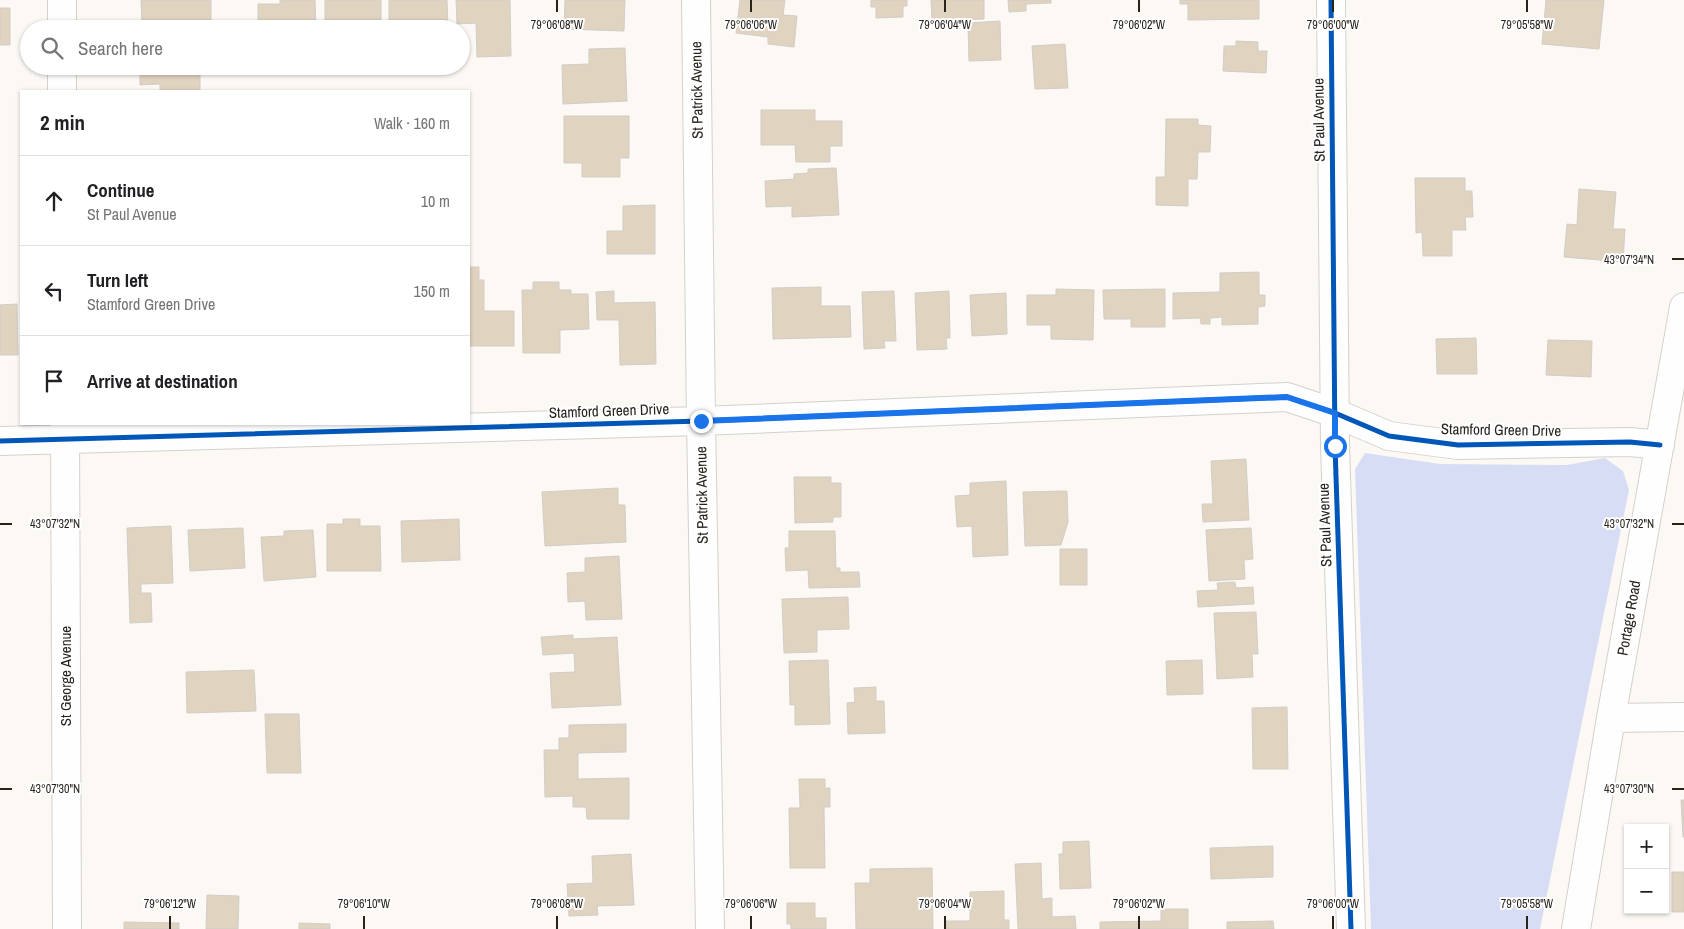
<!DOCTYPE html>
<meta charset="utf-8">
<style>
:root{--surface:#fff;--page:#f6f6f6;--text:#202124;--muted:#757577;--line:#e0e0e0}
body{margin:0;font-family:"Archivo Narrow",sans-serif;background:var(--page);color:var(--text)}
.controls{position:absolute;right:15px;bottom:15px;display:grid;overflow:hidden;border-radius:0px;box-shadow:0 1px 4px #0004}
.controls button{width:45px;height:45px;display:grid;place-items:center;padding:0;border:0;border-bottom:1px solid var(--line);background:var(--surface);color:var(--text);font:25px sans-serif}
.stop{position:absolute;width:15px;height:15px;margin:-11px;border:4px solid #1a73e8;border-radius:50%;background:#fff}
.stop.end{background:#1a73e8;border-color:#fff;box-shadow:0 1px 5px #0008}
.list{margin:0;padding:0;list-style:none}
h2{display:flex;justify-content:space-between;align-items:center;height:65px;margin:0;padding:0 20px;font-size:21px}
h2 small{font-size:16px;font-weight:400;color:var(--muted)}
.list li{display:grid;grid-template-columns:32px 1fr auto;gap:15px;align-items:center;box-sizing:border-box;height:90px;padding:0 20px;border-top:1px solid var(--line)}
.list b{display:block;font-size:19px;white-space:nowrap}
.list p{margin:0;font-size:16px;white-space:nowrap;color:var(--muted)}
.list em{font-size:16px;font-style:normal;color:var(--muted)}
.icon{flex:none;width:28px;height:28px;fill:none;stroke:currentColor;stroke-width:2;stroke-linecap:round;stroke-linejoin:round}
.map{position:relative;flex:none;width:1684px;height:929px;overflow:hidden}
.search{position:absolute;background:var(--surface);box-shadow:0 1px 4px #0004;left:20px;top:20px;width:450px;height:55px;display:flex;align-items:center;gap:12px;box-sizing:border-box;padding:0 18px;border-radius:28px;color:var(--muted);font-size:19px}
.panel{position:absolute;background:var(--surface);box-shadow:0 1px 4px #0004;left:20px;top:90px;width:450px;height:335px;border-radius:0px}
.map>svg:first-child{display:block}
.green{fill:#d7ddf4}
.building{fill:#e0d3c0;stroke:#d1cdc8}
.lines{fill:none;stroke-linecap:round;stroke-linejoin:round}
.minor-casing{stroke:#d4d1cc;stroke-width:30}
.major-casing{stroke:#d4d1cc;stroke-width:30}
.minor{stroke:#fffefe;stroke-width:28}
.major{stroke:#fffefe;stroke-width:28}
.cycleway-casing{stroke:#fff;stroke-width:8}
.cycleway{stroke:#0057b8;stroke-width:5}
.route{stroke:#1a73e8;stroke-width:6}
.ticks{fill:none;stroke:#29231d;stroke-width:2}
.labels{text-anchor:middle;stroke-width:4;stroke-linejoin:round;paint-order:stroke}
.street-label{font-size:15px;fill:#29231d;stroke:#fff}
.ticks-label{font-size:12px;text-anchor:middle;fill:#29231d;stroke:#fff;stroke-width:4;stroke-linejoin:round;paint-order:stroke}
</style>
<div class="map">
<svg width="1684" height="929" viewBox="0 0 1684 929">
<rect width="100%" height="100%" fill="#fcf9f5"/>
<path class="green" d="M1365,453l75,11 127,1 38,-7 18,13 6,19 -89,439h-169l-16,-460z"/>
<path class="building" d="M141,0h70v23l-34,1v5h-35z
M280,0h35l1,29h-58v-25h22z
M325,0h56v29h-56z
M389,0h58l1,29h-59z
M456,0h54l1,56 -34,1 -1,-34 -19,1z
M565,0h60l-1,31 -60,-2z
M740,0h45l-2,15 14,1 -3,31 -26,-3v-7l-32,-4z
M871,0h36v6h-4v11l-27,1v-11h-5z
M931,0h53v19l-52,2z
M1008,0h43v3l-25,1v7l-17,1z
M1180,0h79v19l-71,1v-16h-8z
M1546,0h58l-5,49 -57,-5z
M0,8h10v37h-10z
M1000,21l1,39 -32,1 -1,-38z
M1236,41l22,1v9h9l-1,22 -43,-2 1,-25h12z
M1065,44l3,44 -33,1 -3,-43z
M625,48l2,53 -64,3 -1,-39 27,-1v-15z
M140,66h60v25h-40v-7l-20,1z
M259,66h39v5l-39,1z
M761,110h54v11h27v25h-12v16h-34l-1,-17h-34z
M564,116h65v42h-9v19h-38v-14h-18z
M1166,119h32v6l13,1 -1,26h-12l-1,27h-9v27l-32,-1v-28h9z
M836,168l3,47 -47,2v-11l-26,1 -1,-26 29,-2v-5l14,-1v-4z
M1415,178h50v13h7l1,26h-8l1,13h-14v26h-29l-1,-24 -6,1z
M1579,189l37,3 -3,37h12l-2,33 -59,-5 3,-33 10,1z
M655,205v49h-48v-23h16v-25z
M469,267h10v13h5v31h30v35h-45z
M1259,272v23h6v11l-7,1v17l-36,1v-8l-12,1v6h-9l-1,-6 -27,1v-26l47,-1v-19z
M533,282h26v8h12v4h17l1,35 -29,1v23h-37l-1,-63h11z
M821,287v19h29l1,31 -78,2 -1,-51z
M1056,289l38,1 -1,50 -42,-1v-14h-24v-30h29z
M1165,289v38h-34v-8h-27l-1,-29z
M614,291v12l41,-1 1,62 -36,1 -1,-45h-22l-1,-28z
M894,291l2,50h-12l1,7 -21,1 -2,-57z
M949,291l1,47h-4l1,11 -30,1 -2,-57z
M1006,293l1,41 -35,2 -2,-41z
M17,304l1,51h-18v-50z
M1476,338l1,36h-40l-1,-35z
M1548,340l44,1 -1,36 -45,-2z
M1246,459l3,61 -46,2 -1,-18h11l-2,-43z
M794,477h37v6h10v34h-8v5l-38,1z
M1006,481l2,74 -35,2 -1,-31 -15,1 -2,-31 15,-1v-12z
M618,488v17h7l1,37 -81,4 -3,-54z
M1067,491l1,31 -7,23 -36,1 -2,-54z
M343,519h17v7h20l1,45h-54v-47h16z
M459,519l1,41 -58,2 -1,-41z
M171,526l2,57 -32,1v9h10l1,29 -22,1 -3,-95z
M243,528l2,40 -55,3 -2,-41z
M1251,528l2,31 -9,1 1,19 -36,2 -3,-51z
M313,530l3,47 -52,4 -3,-44 23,-1v-5z
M789,531h46l1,37h4v4h19l1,15 -51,1 -1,-18 -22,1 -1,-23h4z
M1060,549h27v36h-27z
M619,556l3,63 -36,1 -1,-19 -17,1 -1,-29 18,-1v-14z
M1235,582l1,6 17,-1 1,17 -56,3 -1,-16 21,-1 -1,-7z
M848,597l1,32 -32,1v22l-33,1 -2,-54z
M1256,612l2,42h-6l1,23 -36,2 -3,-66z
M573,635v4l44,-2 4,68 -69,3 -2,-35 25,-1 -1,-19 -31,2 -2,-18z
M828,660l2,64 -35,1v-20h-5l-1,-44z
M1202,660l1,34 -36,1 -1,-34z
M254,670l2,41 -69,2 -1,-41z
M876,687v14h8l1,32 -37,1 -1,-31 8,-1 -1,-14z
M1287,707l1,62h-35l-1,-61z
M265,714h34l2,59h-34z
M626,724v28l-48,1v26l51,-1v41h-42l-1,-12h-13v-11l-28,1 -1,-47h15v-12h10v-13z
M799,779h26v9h5v19h-6l1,61h-35l-1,-60h11z
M1681,800h3v37h-1z
M1089,841l2,47 -31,1 -1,-35h4v-12z
M1273,846v31l-62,2 -1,-31z
M631,854l3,51 -37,1 1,9 -29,1 -2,-32 26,-1 -1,-27z
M1041,863l1,36 10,-1v19l23,-1 1,13h-58l-3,-65z
M932,868l1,61h-77l-1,-46h15v-14z
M1672,872h12v40h-12z
M1004,891v29h5v9h-63v-8h24v-29z
M207,895l32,1 -1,33h-32z
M787,903h28v15h11v11h-35v-5h-4z
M1161,909h27v20h-88v-7l61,-1z
M1273,921l1,8h-47v-7z
M124,922l55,1v6h-55z
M299,923l31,1v5h-31z"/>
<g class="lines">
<defs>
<path id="minor" d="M62,0v29
M696,0l5,421 9,508
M62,66v25
M65,424l2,505
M0,441l701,-20 586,-24 48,16 54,23 69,9 172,-3 30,3
M1611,718l73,-1
M1576,929l35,-211 73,-411"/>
<path id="major" d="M1331,0l4,446 16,483"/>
</defs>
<use href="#minor" class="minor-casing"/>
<use href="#major" class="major-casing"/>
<use href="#minor" class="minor"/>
<use href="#major" class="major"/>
<defs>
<path id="cycleway" d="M1331,0l4,446 16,483
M0,441l701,-20 586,-24 48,16 54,23 69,9 172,-3 30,3"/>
</defs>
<use href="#cycleway" class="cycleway-casing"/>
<use href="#cycleway" class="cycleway"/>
</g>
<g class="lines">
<path class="route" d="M701,421l586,-24 48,16v33"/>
</g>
<path class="ticks" d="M557,0v12M751,0v12M945,0v12M1139,0v12M1333,0v12M1527,0v12M1672,259h12M0,524h12M1672,524h12M0,789h12M1672,789h12M170,916v13M364,916v13M557,916v13M751,916v13M945,916v13M1139,916v13M1333,916v13M1527,916v13"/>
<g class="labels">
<g class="street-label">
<text transform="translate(697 90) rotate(-91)" y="5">St Patrick Avenue</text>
<text transform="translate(1319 120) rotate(-91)" y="5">St Paul Avenue</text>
<text transform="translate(609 411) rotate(-2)" y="5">Stamford Green Drive</text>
<text transform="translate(1501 430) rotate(1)" y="5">Stamford Green Drive</text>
<text transform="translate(702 495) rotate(-91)" y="5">St Patrick Avenue</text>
<text transform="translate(1325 525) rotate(-92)" y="5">St Paul Avenue</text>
<text transform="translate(1629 618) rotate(-80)" y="5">Portage Road</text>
<text transform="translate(66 676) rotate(-90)" y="5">St George Avenue</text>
</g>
</g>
<g class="ticks-label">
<text x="557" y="29">79°06'08"W</text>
<text x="751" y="29">79°06'06"W</text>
<text x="945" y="29">79°06'04"W</text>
<text x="1139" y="29">79°06'02"W</text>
<text x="1333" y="29">79°06'00"W</text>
<text x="1527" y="29">79°05'58"W</text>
<text x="1629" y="264">43°07'34"N</text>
<text x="55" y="528">43°07'32"N</text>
<text x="1629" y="528">43°07'32"N</text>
<text x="55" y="793">43°07'30"N</text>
<text x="1629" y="793">43°07'30"N</text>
<text x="170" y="908">79°06'12"W</text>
<text x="364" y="908">79°06'10"W</text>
<text x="557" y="908">79°06'08"W</text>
<text x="751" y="908">79°06'06"W</text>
<text x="945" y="908">79°06'04"W</text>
<text x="1139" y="908">79°06'02"W</text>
<text x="1333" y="908">79°06'00"W</text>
<text x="1527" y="908">79°05'58"W</text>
</g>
</svg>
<div class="controls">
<button>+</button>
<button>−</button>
</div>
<div class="stop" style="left:1335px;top:446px"></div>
<div class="stop end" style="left:701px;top:421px"></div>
<div class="search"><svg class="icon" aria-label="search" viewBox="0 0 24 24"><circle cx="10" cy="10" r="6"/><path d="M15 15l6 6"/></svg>Search here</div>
<section class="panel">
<h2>2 min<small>Walk · 160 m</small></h2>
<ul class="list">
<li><svg class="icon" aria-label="ahead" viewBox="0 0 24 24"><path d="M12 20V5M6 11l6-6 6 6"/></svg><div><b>Continue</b><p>St Paul Avenue</p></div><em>10 m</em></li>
<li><svg class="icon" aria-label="left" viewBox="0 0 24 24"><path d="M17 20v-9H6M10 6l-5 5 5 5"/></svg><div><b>Turn left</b><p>Stamford Green Drive</p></div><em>150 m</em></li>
<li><svg class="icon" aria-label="arrive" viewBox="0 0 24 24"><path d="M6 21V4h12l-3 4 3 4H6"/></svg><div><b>Arrive at destination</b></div></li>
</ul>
</section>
</div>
